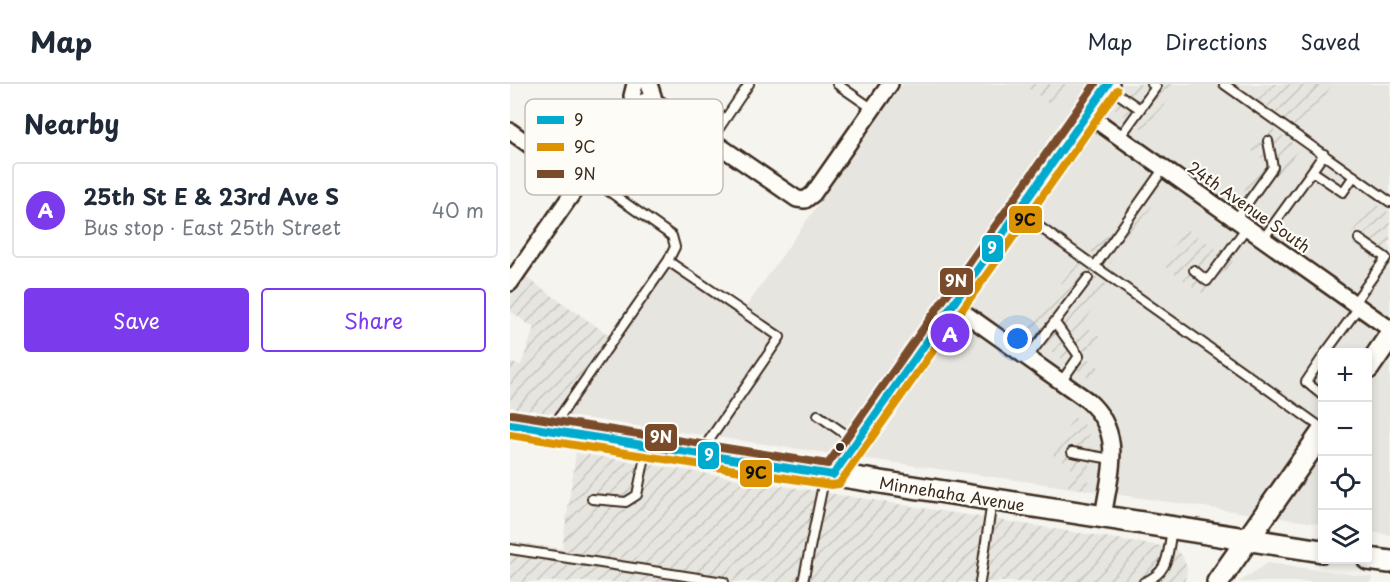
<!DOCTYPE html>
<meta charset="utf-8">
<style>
:root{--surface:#fff;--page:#f6f6f7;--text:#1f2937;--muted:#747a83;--line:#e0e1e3;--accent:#7c3aed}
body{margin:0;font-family:"Playpen Sans",sans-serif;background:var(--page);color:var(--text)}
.controls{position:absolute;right:18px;bottom:18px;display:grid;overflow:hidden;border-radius:6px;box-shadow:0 3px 9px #0003}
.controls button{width:54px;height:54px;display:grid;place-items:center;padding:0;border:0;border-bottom:2px solid var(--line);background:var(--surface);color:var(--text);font:30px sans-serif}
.you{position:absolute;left:508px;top:255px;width:21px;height:21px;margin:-15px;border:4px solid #fff;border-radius:50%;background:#1a73e8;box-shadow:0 0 0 9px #1a73e833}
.badge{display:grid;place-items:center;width:39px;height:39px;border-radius:50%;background:var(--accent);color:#fff;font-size:20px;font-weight:700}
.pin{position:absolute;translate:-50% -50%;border:3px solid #fff;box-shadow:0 2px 6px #0006}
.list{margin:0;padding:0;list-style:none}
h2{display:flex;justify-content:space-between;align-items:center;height:78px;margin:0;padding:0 24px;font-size:26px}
h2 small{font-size:20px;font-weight:400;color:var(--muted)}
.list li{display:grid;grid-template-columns:39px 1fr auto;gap:18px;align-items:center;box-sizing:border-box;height:96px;margin:0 12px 12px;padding:0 12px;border:2px solid var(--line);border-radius:6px}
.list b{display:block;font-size:22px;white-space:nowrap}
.list p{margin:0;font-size:20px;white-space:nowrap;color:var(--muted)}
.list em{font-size:20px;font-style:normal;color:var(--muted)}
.actions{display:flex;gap:12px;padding:18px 24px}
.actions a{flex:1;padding:14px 0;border:2px solid var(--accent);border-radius:6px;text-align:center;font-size:21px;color:var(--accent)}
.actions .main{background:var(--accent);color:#fff}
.icon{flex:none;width:33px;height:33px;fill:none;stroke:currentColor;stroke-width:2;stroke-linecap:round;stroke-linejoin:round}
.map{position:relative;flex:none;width:880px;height:498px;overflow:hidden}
header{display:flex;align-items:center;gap:36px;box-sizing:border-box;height:84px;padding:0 30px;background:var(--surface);border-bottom:2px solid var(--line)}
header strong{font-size:28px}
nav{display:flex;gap:33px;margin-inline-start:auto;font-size:21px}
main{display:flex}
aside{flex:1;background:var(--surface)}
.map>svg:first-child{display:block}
.built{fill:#e7e5df}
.industrial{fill:url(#industrial-furrows)}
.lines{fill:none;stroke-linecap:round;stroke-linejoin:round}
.lane-casing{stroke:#3b2a1e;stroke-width:12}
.street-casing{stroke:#3b2a1e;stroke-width:20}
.secondary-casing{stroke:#3b2a1e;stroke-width:26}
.lane{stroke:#fdfcf7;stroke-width:8}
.street{stroke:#fdfcf7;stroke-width:15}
.secondary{stroke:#fdfcf7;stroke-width:21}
.bus-1-casing{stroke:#fdfcf7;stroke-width:12}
.bus-2-casing{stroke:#fdfcf7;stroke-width:12}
.bus-3-casing{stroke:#fdfcf7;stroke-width:12}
.bus-1{stroke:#00a9ce;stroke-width:8}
.bus-2{stroke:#db9304;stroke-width:8}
.bus-3{stroke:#7a4b2a;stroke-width:8}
.bus-dot{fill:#3b2a1e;stroke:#fdfcf7;stroke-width:2}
.labels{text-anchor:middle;stroke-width:4.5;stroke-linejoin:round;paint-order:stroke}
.street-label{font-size:16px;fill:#3b2a1e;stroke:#fdfcf7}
.key{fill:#fdfcf7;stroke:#c3bdb6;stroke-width:1.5}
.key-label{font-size:16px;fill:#3b2a1e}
.line-badge{stroke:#fdfcf7;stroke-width:2}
.badge-label{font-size:16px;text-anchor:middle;font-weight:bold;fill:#fff}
.pale-badge-label{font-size:16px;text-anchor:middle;font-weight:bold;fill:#111}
</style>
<header>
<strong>Map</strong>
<nav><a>Map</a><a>Directions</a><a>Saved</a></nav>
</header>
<main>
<aside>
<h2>Nearby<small></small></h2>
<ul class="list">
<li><span class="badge">A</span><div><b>25th St E &amp; 23rd Ave S</b><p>Bus stop · East 25th Street</p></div><em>40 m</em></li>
</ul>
<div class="actions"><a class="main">Save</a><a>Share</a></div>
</aside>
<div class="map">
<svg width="880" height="498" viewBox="0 0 880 498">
<defs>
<pattern id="industrial-furrows" width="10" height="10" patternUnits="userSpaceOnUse" patternTransform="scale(1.5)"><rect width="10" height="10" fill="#e7e5df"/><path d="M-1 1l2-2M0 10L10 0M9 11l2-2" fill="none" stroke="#c7c5bf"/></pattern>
</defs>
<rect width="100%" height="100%" fill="#f5f4ee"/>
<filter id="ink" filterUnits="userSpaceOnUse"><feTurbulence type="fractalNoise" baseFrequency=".0167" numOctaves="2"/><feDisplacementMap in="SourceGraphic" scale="12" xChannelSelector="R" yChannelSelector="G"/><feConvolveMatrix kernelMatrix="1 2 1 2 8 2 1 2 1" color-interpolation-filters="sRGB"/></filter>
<g filter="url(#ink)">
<path class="built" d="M393,0h487v451l-22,-4v-179h-46v172l-753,-108 102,-151 72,46z
M758,479l104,14 -1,5h-132z"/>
<path class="industrial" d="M512,0h44l-14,21z
M624,0h45l-33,47 -31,-22z
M756,0h67l-32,46 -45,-32z
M759,42l30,22 -38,55 -17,-13 20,-30 -13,-10z
M629,111l14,10 -43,59 -19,-12 17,-24 6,4z
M863,118l17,12v49l-17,23 -14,-9 13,-19 -25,-18z
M676,144l47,33 -25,36 -47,-33z
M566,178l33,24 -26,38 17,12 -15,21 18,13 -9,12 -68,-49z
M14,192l95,66 -50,74 -59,-9v-44l11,2 13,-37 -24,-17v-14z
M564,333l12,9 6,16 -5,47 -19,-2 4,-25 -19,-3 2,-12z
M66,369l586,93 13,3 7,6 5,13 -1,9 -2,5h-674v-41l52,8z"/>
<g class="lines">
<defs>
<path id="lane" d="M327,0l36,25
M714,0l166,118
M598,3l32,22
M610,53l36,-50 -4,-3
M201,56l38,-56
M802,87l12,-17
M76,91l86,61 3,11 -7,14
M510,129l302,215
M726,135l37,-52 -5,-26
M753,155l49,-68 31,21 11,-16
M585,182l69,-98
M684,186l13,11 40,-54
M844,219l32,-45 -27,-19
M546,240l23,32 -18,26
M816,268l33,-45
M517,274l61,-80
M812,274l-16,24 16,13
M308,331l37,26
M41,345l117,-168 112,76 -79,115
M562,368l39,7
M82,415l34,3 11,-7 10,-48
M0,465l214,33
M293,498l22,-107
M470,498l12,-81
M634,498c26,-10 23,-28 28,-52"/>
<path id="street" d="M125,0l-3,12 4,6 7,1 10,-7 -4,-12
M141,15l146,100 8,1 8,-6 77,-110
M577,30l303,215
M0,47l56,40
M0,199l126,-181
M443,221l134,95c39,34 22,74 16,118"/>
<path id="secondary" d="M858,284l22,-32
M0,340l812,127
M323,391l275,-391
M858,475l22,3
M708,498l104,-149"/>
</defs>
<use href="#lane" class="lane-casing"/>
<use href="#street" class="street-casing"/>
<use href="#secondary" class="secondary-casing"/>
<use href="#lane" class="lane"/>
<use href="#street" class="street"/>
<use href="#secondary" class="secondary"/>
<defs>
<path id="bus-1" d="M0,340l323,51 275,-391"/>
<path id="bus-2" d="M0,351l321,50 8,-1 278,-394"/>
<path id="bus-3" d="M2,330l316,50 267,-380"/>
</defs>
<use href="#bus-1" class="bus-1-casing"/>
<use href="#bus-2" class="bus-2-casing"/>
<use href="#bus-3" class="bus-3-casing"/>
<use href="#bus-1" class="bus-1"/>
<use href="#bus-2" class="bus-2"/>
<use href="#bus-3" class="bus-3"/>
</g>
</g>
<circle class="bus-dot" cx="330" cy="363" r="5"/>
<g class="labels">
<g class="street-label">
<text transform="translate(739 123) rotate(35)" y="6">24th Avenue South</text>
<text transform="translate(442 410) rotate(9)" y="6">Minnehaha Avenue</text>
</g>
</g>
<rect x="15" y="15" width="198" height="96" rx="9" class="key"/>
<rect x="27" y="32" width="27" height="8" fill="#00a9ce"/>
<rect x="27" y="59" width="27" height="8" fill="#db9304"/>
<rect x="27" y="86" width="27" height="8" fill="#7a4b2a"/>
<g class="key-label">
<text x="64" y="42">9</text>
<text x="64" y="69">9C</text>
<text x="64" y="96">9N</text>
</g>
<g class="line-badge">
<rect x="498" y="121" width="35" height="29" rx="6" fill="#db9304"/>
<rect x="471" y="150" width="23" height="29" rx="6" fill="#00a9ce"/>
<rect x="429" y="183" width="35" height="29" rx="6" fill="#7a4b2a"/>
<rect x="134" y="339" width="34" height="29" rx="6" fill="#7a4b2a"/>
<rect x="187" y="357" width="23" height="29" rx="6" fill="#00a9ce"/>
<rect x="229" y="375" width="34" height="29" rx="6" fill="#db9304"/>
</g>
<g class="badge-label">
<text x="482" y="170">9</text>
<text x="446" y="203">9N</text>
<text x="151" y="359">9N</text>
<text x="199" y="377">9</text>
</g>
<g class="pale-badge-label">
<text x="515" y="142">9C</text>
<text x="246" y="395">9C</text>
</g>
</svg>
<div class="controls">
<button>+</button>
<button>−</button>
<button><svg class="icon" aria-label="locate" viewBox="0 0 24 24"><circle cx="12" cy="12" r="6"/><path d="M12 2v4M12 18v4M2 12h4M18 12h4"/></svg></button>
<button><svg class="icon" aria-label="layers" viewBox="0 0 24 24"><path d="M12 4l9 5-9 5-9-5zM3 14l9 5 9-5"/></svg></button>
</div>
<div class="you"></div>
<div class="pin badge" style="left:440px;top:249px">A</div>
</div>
</main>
